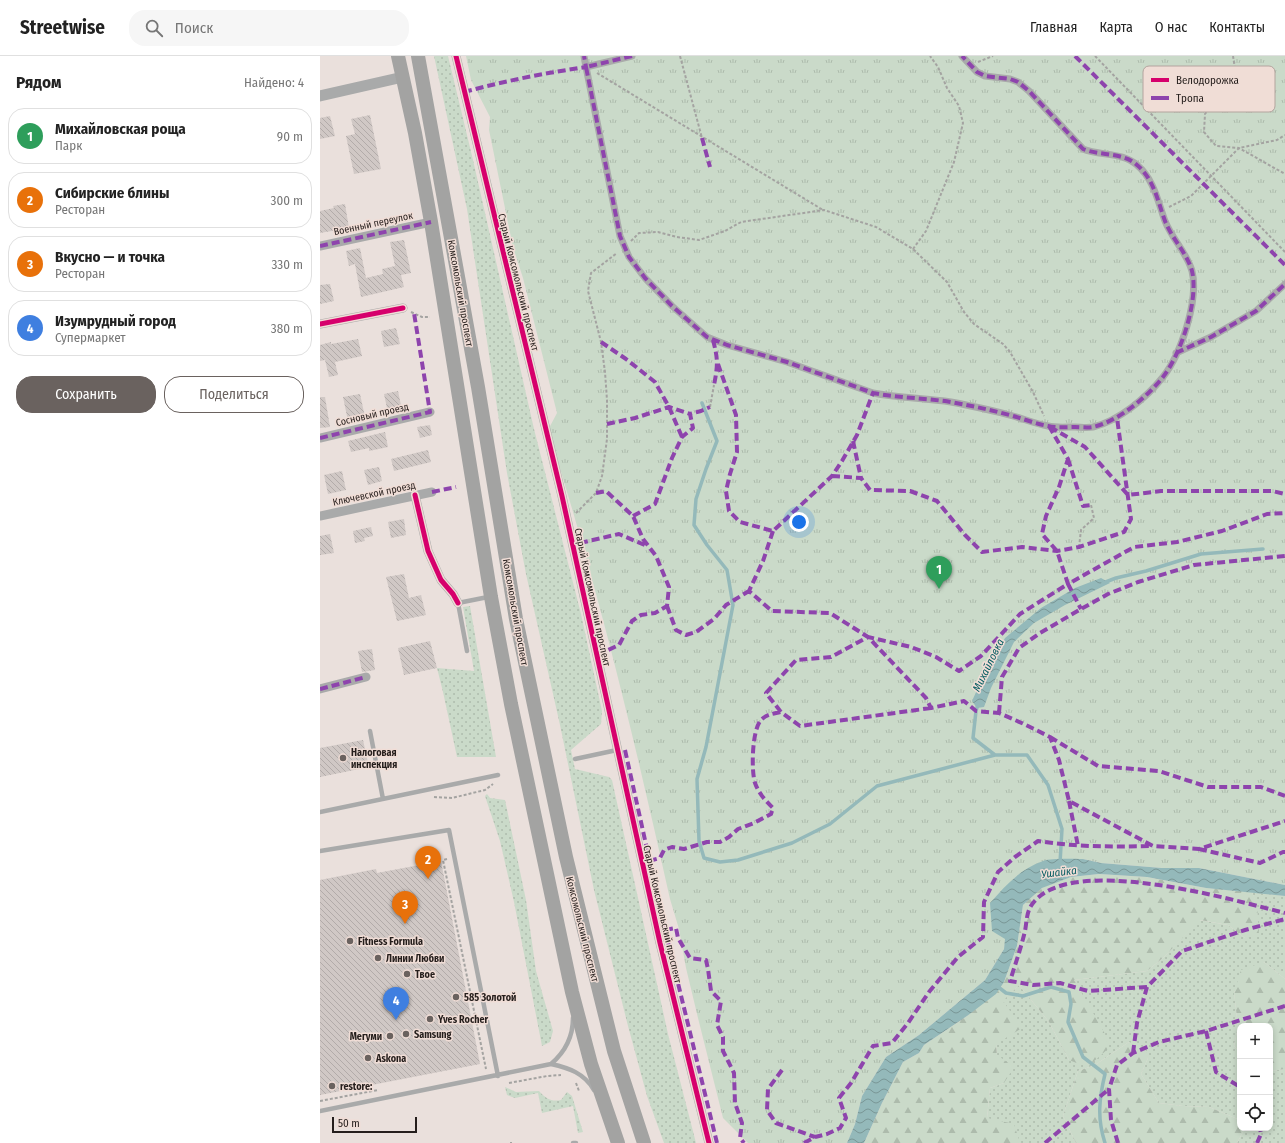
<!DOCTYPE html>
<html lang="ru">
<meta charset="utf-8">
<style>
:root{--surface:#fff;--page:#f6f6f6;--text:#222;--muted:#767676;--line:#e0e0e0;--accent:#6a625f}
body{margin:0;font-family:"Fira Sans Condensed",sans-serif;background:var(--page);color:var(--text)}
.controls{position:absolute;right:12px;bottom:12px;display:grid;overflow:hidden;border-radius:8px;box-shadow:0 2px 6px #0003}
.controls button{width:36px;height:36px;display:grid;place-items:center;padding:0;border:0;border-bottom:1px solid var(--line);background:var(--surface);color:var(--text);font:20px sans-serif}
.scale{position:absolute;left:12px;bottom:10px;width:85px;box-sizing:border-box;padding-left:4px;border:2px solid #251e1c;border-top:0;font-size:11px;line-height:14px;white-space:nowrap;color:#251e1c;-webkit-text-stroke:3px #f0ddd6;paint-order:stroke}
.you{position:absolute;left:479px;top:466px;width:14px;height:14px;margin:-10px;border:3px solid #fff;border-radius:50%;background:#1a73e8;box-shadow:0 0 0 6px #1a73e833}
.badge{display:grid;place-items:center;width:26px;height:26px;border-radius:50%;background:var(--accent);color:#fff;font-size:13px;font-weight:700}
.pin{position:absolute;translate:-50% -33px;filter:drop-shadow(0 1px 2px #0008)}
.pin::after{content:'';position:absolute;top:21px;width:14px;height:12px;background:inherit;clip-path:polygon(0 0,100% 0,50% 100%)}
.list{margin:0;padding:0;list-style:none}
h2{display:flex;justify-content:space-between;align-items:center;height:52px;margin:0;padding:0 16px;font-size:17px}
h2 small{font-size:13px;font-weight:400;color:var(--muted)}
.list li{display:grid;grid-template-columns:26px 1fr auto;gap:12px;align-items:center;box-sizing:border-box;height:56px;margin:0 8px 8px;padding:0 8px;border:1px solid var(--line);border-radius:16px}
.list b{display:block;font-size:15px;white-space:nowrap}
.list p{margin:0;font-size:13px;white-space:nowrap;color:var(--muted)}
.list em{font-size:13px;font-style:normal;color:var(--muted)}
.actions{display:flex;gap:8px;padding:12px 16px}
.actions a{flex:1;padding:9px 0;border:1px solid var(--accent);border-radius:16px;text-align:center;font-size:14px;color:var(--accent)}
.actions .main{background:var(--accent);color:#fff}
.icon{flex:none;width:22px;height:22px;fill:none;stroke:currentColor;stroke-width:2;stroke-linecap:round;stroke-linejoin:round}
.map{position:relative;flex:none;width:965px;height:1087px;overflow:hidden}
header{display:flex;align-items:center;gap:24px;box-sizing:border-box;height:56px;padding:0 20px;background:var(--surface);border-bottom:1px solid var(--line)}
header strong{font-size:19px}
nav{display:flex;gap:22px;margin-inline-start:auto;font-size:14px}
.search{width:280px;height:36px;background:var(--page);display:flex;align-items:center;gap:10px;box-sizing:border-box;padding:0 14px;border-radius:16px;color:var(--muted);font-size:15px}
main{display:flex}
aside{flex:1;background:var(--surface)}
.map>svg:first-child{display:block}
.grass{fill:url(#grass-dots)}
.forest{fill:url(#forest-firs)}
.park{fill:url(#park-tufts)}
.water{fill:url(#water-waves)}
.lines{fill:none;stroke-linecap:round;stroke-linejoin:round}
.stream{stroke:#94b9ba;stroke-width:3.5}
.building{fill:url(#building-back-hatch)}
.path{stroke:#a4a3a1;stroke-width:2;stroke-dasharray:3 2;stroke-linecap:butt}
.service{stroke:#a9aaaa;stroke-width:4.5}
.pedestrian{stroke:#a9aaaa;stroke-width:7}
.minor{stroke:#a9aaaa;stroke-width:9}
.tertiary{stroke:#a9aaaa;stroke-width:11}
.primary{stroke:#a3a3a2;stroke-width:14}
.quiet{stroke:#8e44ad;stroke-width:4;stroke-dasharray:8 4;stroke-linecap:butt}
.cycleway-casing{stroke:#f0ddd6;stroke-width:8}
.cycleway{stroke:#d6006c;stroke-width:5}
.poi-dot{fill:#6a625f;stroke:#f0ddd6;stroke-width:1.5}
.labels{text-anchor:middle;stroke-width:3;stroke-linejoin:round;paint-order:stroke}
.street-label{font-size:10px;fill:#251e1c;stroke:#f0ddd6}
.poi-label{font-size:10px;font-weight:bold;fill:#251e1c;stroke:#f0ddd6;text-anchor:start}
.water-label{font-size:11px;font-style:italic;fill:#035b60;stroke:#f0ddd6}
.key{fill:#f0ddd6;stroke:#b3a49e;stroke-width:1}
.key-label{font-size:11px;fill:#251e1c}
</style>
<header>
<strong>Streetwise</strong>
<div class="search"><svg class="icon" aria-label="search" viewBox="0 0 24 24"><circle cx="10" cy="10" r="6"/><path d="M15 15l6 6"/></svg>Поиск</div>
<nav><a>Главная</a><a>Карта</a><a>О нас</a><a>Контакты</a></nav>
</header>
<main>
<aside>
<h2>Рядом<small>Найдено: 4</small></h2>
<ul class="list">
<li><span class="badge" style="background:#2e9e5b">1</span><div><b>Михайловская роща</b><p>Парк</p></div><em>90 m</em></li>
<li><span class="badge" style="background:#e8710a">2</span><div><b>Сибирские блины</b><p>Ресторан</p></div><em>300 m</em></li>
<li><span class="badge" style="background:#e8710a">3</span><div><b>Вкусно — и точка</b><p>Ресторан</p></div><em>330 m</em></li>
<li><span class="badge" style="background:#3f7fe0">4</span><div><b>Изумрудный город</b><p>Супермаркет</p></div><em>380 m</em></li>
</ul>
<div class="actions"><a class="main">Сохранить</a><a>Поделиться</a></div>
</aside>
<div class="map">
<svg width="965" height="1087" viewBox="0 0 965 1087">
<defs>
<pattern id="grass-dots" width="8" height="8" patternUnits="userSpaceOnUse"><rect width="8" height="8" fill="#cadac9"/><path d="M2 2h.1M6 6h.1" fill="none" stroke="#adbbac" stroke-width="1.8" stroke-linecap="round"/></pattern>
<pattern id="forest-firs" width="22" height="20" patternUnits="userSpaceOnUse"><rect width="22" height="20" fill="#cadac9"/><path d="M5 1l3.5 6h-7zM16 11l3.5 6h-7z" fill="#adbbac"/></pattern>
<pattern id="park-tufts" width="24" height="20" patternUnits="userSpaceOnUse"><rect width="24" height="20" fill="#cadac9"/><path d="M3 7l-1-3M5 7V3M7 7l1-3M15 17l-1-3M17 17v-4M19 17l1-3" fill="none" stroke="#adbbac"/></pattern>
<pattern id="water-waves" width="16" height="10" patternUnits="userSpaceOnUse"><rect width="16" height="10" fill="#94b9ba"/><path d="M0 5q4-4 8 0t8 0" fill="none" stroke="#799696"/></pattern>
<pattern id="building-back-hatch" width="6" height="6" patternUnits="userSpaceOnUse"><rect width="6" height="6" fill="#d0c8c5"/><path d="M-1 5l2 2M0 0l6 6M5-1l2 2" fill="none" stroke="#b2aba9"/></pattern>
</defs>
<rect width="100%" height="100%" fill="#eae0dc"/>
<path class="grass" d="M114,0h14l25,104 61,269 47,185 21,97 -1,13 -30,26 4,19 34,8 3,3 56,254 28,109h-32l-17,-47 -19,-70 -34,-136 -34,-165 -34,-151 -19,-101 -40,-264z
M150,550l26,151h-39l-14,-65 -6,-24 37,3 -11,-64z
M167,738l3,4 15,2 21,100 10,71 17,60 -3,11 -8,4 -28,-144 -14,-61 -15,-45z
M932,836l33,4v83l-21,-17 -30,30 4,34 -4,20 6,6v68l-31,-13 -26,-1 -24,-3 -18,-29 7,-16 -19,-16 -34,23 -17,6 -15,45 13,27h-56l-33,-25 3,-30 14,-5 -7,-28 -1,-11 7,-44 16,-15 30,37 20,38 16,-59 -11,-21 73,-9 17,-14 35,-37 29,5 17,13c9,-19 16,-24 7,-46z
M965,1013v74h-48l8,-15h25v-57z
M185,1031l11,5 23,-1c7,8 13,11 22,9l6,-8 5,4 11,36 -5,1 -5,-27 -31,7 -4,-20 -23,5 -8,-3z"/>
<path class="forest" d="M779,818l48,3 59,11 46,4 5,12 2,31 -14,3 -17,-13 -28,-5 -36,37 -17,14 -73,9 30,52 5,16 -16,14 -14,2 -10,-4 -20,-38 -30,-37 -16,16 19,27 -26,16 1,11 17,12 -10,16 -14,5 -3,30 27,6 6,19h-156l18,-40 21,-41 16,-9 5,-8 43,-29 37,-34 13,-36 6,-41 19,-17 13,-6 16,-5z
M944,906l21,17v90l-14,2 -1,-45h-30v26l-6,-6 4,-20 -4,-33 7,-23z
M809,986l16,6 3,10 -7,16 18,29 24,3 26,1 31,13v8h5l-8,15h-161l-13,-27 15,-45 17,-6z"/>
<path class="park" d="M146,0h819v829l-86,-17h-37l-61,-5 -18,-4 -39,2 -38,78 -2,10 -19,31 -66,55 -33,22 -24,39 -7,28 -8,19h-99l-25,-25 -25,-100 -12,-50 -7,-39 -9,-30c-35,-158 -73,-315 -122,-469l9,-17 -34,-135 -10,-31 -24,-117 1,-13 -19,-37z"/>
<path class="water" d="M781,522l9,5 -45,22 -31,18 -20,19 -23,46 -7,19 -7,1 -5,-7 15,-33 18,-30 36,-30 34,-20z
M763,803l18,4 61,5h37l86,17v11l-79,-8 -59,-11 -48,-3 -28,3 -29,11 -19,17 -6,41 -13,36 -8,12 -29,22 -43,29 -5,8 -16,9 -21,41 -18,40h-17l8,-19 7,-28 24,-39 33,-22 66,-55 19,-31 1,-10 -13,-8 -2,-28c15,-17 30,-34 53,-42 8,-3 30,-2 40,-2z"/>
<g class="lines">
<path class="stream" d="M382,347l15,38 -11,28 -10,30 -2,26 13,20 20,25 6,35 -27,142 -9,32 2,62 5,17 16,4 18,-2 54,-17 38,-19 47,-38 118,-31
M783,527l13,-5 30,-7 55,-17 62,-5
M658,648l-2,7 -3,27 22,17h32l21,30 14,44 -2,34
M677,930l9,7 17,3 28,-9 18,5 2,12 -3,18 15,35 22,17c-6,25 -8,44 0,69"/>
</g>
<path class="building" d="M50,59l11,54 -27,5 -8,-38 9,-2 -4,-15z
M10,60l5,20 -15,3v-21z
M25,148l4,24 -29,5v-22l14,-3 -1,-2z
M84,184l7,33 -10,2 3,12 -43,10 -6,-33 -6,2 -3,-15 14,-3 6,30 17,-4 -1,-5 13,-3 -5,-24z
M10,228l4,17 -14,3v-19z
M76,272l4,16 -16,3 -3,-16z
M38,283l4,17 -27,6 3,13 -9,2 -4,-17 -5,1v-16l11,-3v2z
M78,335l4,19 -14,3 -4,-19z
M40,338l5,23 -17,4 -5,-24z
M0,341h5l5,30 -10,1z
M110,369l2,10 -12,3 -3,-11z
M65,376l3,15 -19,4v-3l-18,4 -3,-11z
M108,394l3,12 -37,9 -3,-12z
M59,411l3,14 -14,4 -4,-15z
M22,415l4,19 -18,4 -4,-19z
M84,463l2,16 -15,3 -3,-16z
M51,471l2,9 -9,2 1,3 -10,2 -2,-12z
M10,478l4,19 -14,2v-19z
M84,518l5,24 12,-3 5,20 -29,6 -11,-44z
M110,585l7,27 -33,7 -6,-27z
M52,593l3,21 -13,2 -4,-21z
M43,684l6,27 -49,10v-29z
M121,805l39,203 -160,31v-215l56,-11 1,4z"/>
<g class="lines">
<path class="path" d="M360,0l22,82
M775,0l190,196
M913,0l2,13 -17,27 -13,18 -1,18 12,14 23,2 46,26
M658,6l15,-6
M277,17l226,137
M849,151l22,-11 48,-48 38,-8 8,-5
M311,185l8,-8 19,-1 19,5 22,3 26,-9 16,-9 83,-12 52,17 37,22 34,33 17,30 10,12 29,20 7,8 23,40 11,24
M593,193l13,-18 28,-69 9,-39 -4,-17 -12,-18 -9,-21 -8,-11
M91,256l11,5h8
M390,351l4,-22
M256,457l20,-20 6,-17 5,-37v-39l-2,-28 -4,-30 -13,-51 3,-18 26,-20
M759,491l2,-17 13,-12 -3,-13
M114,741l18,1 33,-8 8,-6
M127,803l-4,1 43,209
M189,1027l38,-7 14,-1
M256,1027l3,8
M0,1045l58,-11
M191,1086v1"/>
<path class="service" d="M147,595l-9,-48 30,-6
M50,675l13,68
M255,703l42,-9
M0,756l178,-37
M0,795l129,-21 49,246
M231,1008c14,-12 22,-28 22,-46
M0,1055l231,-47c18,4 33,9 43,26
M253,1087h3"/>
<path class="pedestrian" d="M264,0l2,11
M312,0l-46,11 34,169 9,21 16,21 27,28 35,31 20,8 60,17 86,31c26,5 52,5 78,9 21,4 41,8 62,14 11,3 23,8 35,10 8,2 18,1 27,1 5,0 12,1 18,0 26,-6 54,-30 70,-50 18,-23 36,-77 29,-106 -5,-18 -20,-32 -27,-50 -7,-19 -11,-42 -28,-56 -14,-13 -37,-9 -54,-16l-54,-58 -11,-9 -8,-3 -25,-3 -8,-4 -15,-16
M856,297l35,-16 45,-26 29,-27"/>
<path class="minor" d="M136,0l106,440 98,447 49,200
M0,190l111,-24
M0,268l83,-16
M0,382l110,-26
M95,439l13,56 13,29 12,14 5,9
M0,460l112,-24
M0,633l46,-12"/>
<path class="tertiary" d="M0,40l83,-19"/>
<path class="primary" d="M78,0l17,77 16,89 60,375 20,107 61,288 19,72 27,79
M98,0l60,331 38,232 50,238 48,194 30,92"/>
<path class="quiet" d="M312,0l-46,11 34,169 9,21 16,21 27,28 35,31 20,8 60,17 86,31c26,5 52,5 78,9 21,4 41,8 62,14 11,3 23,8 35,10 8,2 18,1 27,1 5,0 12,1 18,0 26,-6 54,-30 70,-50 18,-23 36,-77 29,-106 -5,-18 -20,-32 -27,-50 -7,-19 -11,-42 -28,-56 -14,-13 -37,-9 -54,-16l-54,-58 -11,-9 -8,-3 -25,-3 -8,-4 -15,-16
M755,0l210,209
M144,36c41,-11 81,-19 122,-25l-2,-11
M382,82l8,29
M0,190l111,-24
M393,284c5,19 5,25 1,45
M281,286l25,17 29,23 14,25 13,30
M856,297l35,-16 45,-26 29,-27
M398,308l18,51 1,37 -7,22 -4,17 3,20 11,11 33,9 59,-55 10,-15 15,-26 16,-42
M287,368l28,-6 34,-11 21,7
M729,370l19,33 -9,28 -13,29 -4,18 15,17 11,33 66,-37 43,-5 45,-11 45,-17 18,-1
M730,371l35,20 43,48 33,-4h111l13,3
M0,382l110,-26 -16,-99
M533,385l8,37
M748,403l15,47 8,-1
M512,420l29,2 9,12 40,1 27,10 28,34 17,17 40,-5 35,4 22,-4 45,-15 7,-13 -14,-101
M112,436l24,-5
M276,437l10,-2 27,25 10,23 13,17 13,31 -2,19 -12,7 -14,2 -9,6 -13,24 -15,7
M313,460l22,-12 17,-46 10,-21 11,-9 -3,-14 11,-3 9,-4
M453,475l-10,30 -14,30 23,20 58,2 38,24 58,61 5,10 33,-7 12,10 23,2 25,11 26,13 9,23 10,41 84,45 46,3 86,-28
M260,487l39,-9 28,12
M347,550l9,24 10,5 10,-3 18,-13 12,-14 23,-14
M0,633l46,-12
M611,652l-131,18 -19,-14 -15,-19 30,-33 35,-3 37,-20 43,10 25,10 23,14 22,-15 39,-42 48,-30 13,25
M679,657l3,-36 17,-29 21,-15 41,-24 27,-15 30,-12 56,-17 91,-9
M730,681l48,29 61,5 49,16h53l24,9
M305,694l40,180 52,213
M749,745l9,45
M879,793l61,14 23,-11h2
M329,805l11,-3 4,-8 8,-3 12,2 23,-7h13l9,-5 9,-8 16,-6 17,-9 2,-6c-7,-7 -14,-14 -18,-25 -4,-13 -3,-53 6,-63 6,-6 12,-6 20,-8
M345,874l11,-2 2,10 12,20 16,2 2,9 3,22 10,10 -4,24 6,12v14l11,22 1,30 7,20 -2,15 4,5
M827,931l-59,4 -28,-8 -27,2 -23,-4c5,-16 11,-33 15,-50 2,-10 1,-19 8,-28 39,-50 200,-3 252,10
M886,975l10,41 24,15
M813,997l4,-30 10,-36 35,-36 63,-21 40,-11
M462,1014l-14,19 -1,21 9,13 39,14
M484,1087l11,-6 12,-3 13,-6 6,-10 -7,-20 12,-15 22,-37 19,-3 16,-20 21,-31 29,-35 25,-20 1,-35 14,-30 17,-15 23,-16c38,6 76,6 115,5
M725,1087l64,-54
M798,1087l-7,-23 -2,-31 8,-24 16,-12 26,-11 47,-11 79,-25
M937,1087l4,-9 -1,-6"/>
<defs>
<path id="cycleway" d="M136,0l106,440 98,447 49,200
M0,268l83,-16
M95,439l13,56 13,29 12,14 5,9"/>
</defs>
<use href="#cycleway" class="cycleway-casing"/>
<use href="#cycleway" class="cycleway"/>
</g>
<g class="poi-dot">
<circle cx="23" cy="702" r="4"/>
<circle cx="30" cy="885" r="4"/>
<circle cx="58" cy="902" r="4"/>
<circle cx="87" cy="918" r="4"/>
<circle cx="136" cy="941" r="4"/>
<circle cx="110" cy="963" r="4"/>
<circle cx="86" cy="978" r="4"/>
<circle cx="70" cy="980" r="4"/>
<circle cx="48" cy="1002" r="4"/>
<circle cx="12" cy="1030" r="4"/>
</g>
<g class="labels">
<g class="street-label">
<text transform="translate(53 167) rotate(-12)" y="4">Военный переулок</text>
<text transform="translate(199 226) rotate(76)" y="4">Старый Комсомольский проспект</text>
<text transform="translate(141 237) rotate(80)" y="4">Комсомольский проспект</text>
<text transform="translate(52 358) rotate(-13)" y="4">Сосновый проезд</text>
<text transform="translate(54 437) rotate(-12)" y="4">Ключевской проезд</text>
<text transform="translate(273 541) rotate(78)" y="4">Старый Комсомольский проспект</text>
<text transform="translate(196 556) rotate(80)" y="4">Комсомольский проспект</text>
<text transform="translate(343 858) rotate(77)" y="4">Старый Комсомольский проспект</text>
<text transform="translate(263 873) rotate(76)" y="4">Комсомольский проспект</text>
</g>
<g class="poi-label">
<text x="31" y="700">Налоговая<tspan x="31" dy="12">инспекция</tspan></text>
<text x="38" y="889">Fitness Formula</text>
<text x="66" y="906">Линии Любви</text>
<text x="95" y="922">Твое</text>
<text x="144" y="945">585 Золотой</text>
<text x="118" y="967">Yves Rocher</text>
<text x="94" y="982">Samsung</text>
<text x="62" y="984" text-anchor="end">Мегуми</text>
<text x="56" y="1006">Askona</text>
<text x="20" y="1034">restore:</text>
</g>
<g class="water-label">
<text transform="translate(668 609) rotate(-64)" y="4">Михайловка</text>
<text transform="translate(739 816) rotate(-7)" y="4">Ушайка</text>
</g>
</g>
<rect x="823" y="10" width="132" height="46" rx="6" class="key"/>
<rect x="831" y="22" width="18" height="4" fill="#d6006c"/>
<rect x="831" y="40" width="18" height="4" fill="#8e44ad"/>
<g class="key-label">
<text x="856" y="28">Велодорожка</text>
<text x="856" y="46">Тропа</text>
</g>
</svg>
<div class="controls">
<button>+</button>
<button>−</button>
<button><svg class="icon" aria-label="locate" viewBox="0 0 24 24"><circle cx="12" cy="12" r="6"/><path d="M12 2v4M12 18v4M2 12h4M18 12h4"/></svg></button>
</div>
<div class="scale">50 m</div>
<div class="you"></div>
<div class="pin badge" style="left:619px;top:533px;background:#2e9e5b">1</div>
<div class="pin badge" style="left:108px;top:823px;background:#e8710a">2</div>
<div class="pin badge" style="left:85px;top:868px;background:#e8710a">3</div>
<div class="pin badge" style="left:76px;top:964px;background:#3f7fe0">4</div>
</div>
</main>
